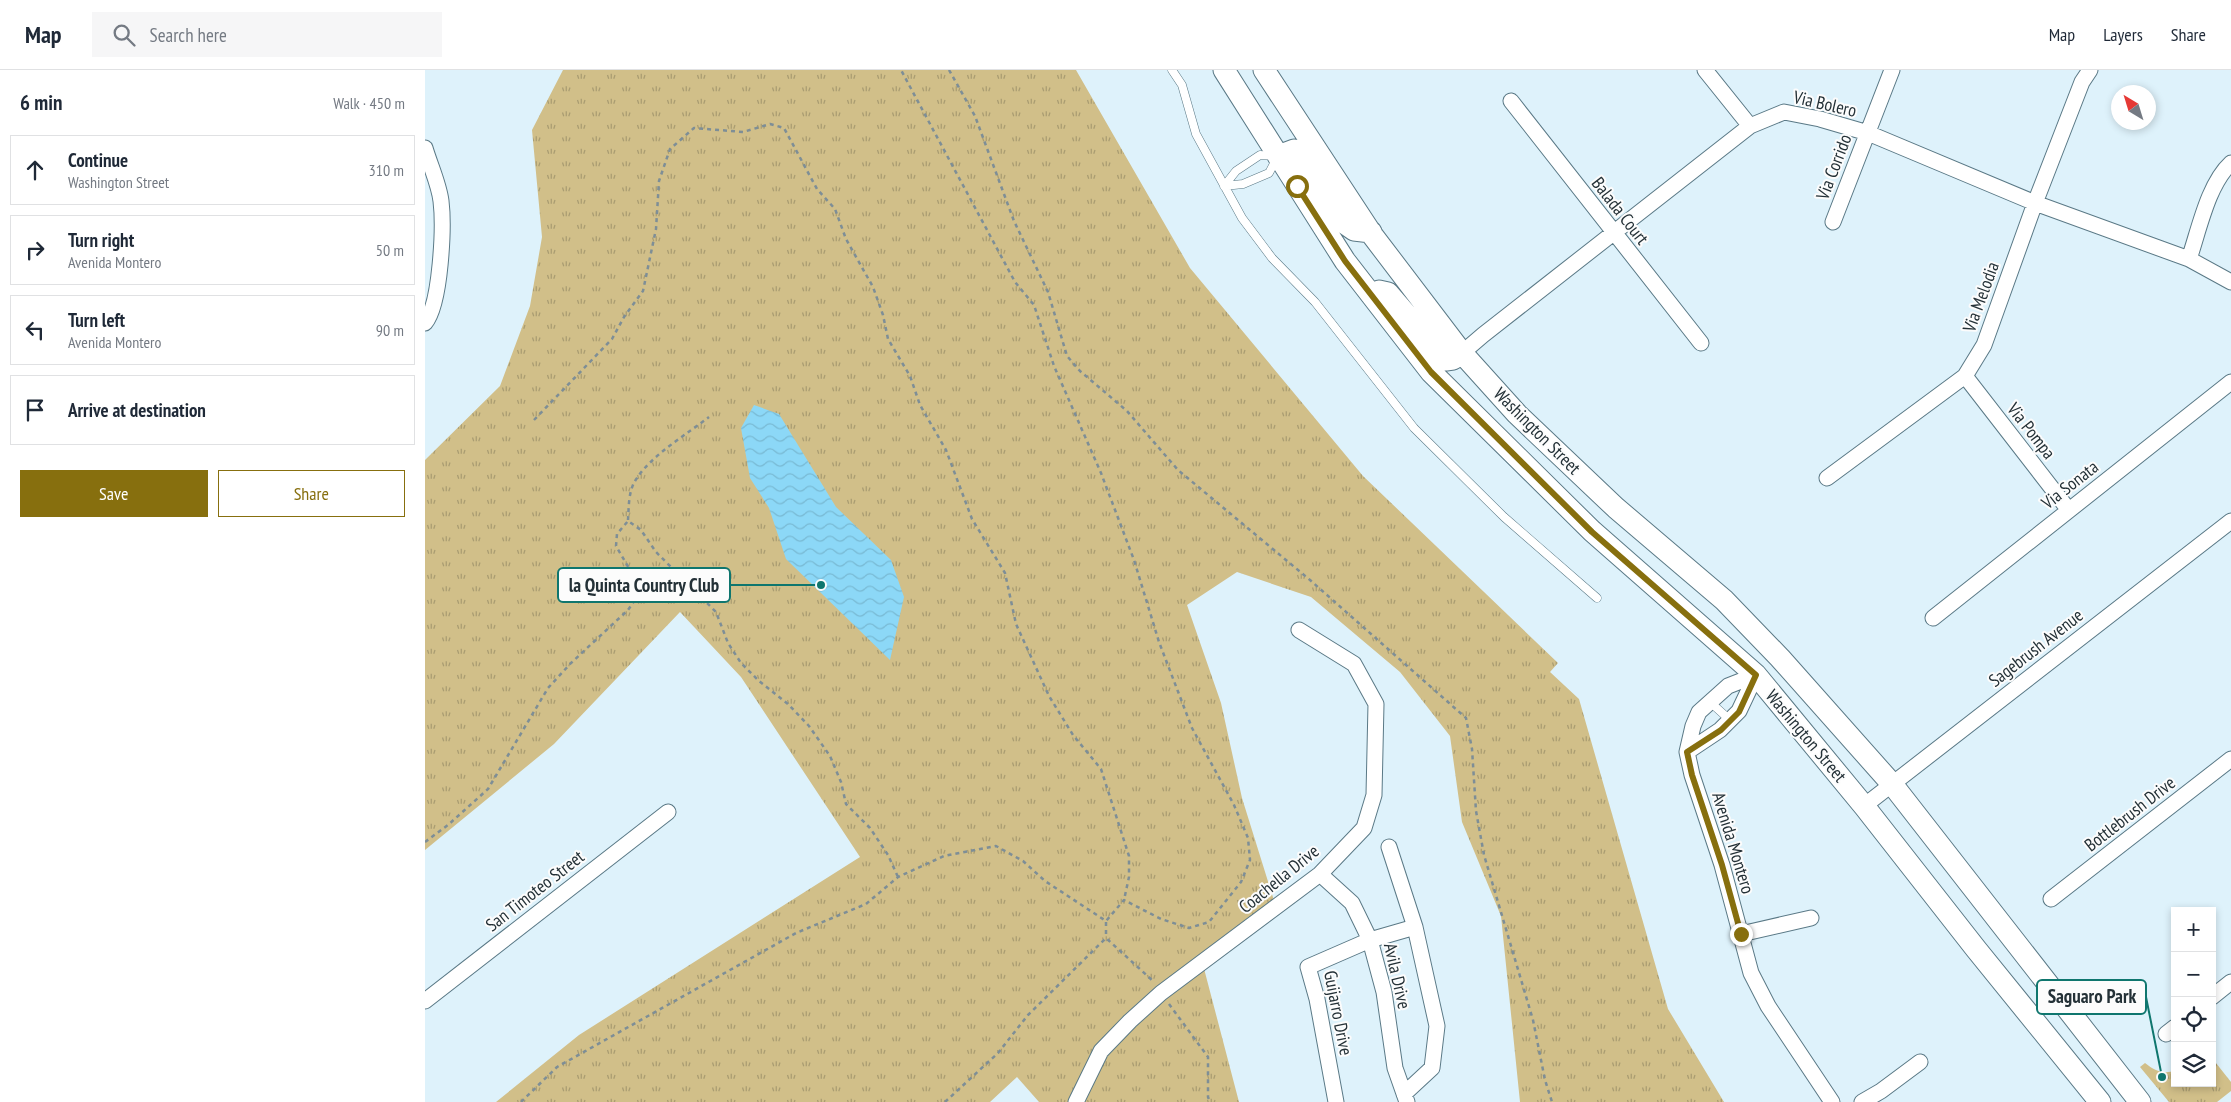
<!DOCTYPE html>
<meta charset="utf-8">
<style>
:root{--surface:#fff;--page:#f6f6f7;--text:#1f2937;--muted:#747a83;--line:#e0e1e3;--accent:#876f0e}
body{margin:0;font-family:"PT Sans Narrow",sans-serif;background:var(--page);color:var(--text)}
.controls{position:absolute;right:15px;bottom:15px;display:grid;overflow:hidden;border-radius:0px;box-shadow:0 2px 8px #0003}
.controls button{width:45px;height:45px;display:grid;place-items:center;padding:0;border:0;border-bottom:1px solid var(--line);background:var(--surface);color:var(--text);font:25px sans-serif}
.compass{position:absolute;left:1686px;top:15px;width:45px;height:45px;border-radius:50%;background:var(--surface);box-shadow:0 2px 8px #0003;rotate:322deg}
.stop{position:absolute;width:15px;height:15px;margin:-11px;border:4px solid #876f0e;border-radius:50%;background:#fff}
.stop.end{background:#876f0e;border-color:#fff;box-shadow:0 1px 5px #0008}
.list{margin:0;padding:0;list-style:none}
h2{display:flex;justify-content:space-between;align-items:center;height:65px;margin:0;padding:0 20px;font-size:21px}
h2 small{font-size:16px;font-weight:400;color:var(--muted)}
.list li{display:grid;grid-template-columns:32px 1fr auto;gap:15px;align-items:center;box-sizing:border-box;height:70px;margin:0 10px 10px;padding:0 10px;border:1px solid var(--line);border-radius:0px}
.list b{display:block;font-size:19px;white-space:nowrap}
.list p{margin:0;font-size:16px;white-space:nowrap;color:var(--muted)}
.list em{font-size:16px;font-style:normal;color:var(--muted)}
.actions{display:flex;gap:10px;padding:15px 20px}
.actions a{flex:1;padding:11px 0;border:1px solid var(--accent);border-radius:0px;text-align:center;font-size:18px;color:var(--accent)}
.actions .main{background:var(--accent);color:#fff}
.icon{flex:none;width:28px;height:28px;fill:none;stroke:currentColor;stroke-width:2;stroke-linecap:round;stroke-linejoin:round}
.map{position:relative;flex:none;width:1806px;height:1032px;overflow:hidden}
header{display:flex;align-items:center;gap:30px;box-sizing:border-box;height:70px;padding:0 25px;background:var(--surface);border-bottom:1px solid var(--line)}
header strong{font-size:24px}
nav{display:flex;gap:28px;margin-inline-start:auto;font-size:18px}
.search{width:350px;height:45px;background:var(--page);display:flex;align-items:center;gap:12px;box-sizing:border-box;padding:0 18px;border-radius:0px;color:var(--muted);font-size:19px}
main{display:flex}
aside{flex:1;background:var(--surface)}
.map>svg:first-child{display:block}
.grass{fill:url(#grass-tufts)}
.water{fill:url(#water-waves)}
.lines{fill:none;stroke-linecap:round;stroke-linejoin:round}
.service-casing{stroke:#5a7986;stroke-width:9}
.minor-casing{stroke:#5a7986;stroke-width:17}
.secondary-casing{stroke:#5a7986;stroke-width:23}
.path{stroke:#7e8e96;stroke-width:2.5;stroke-dasharray:4 4;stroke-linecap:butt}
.service{stroke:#fff;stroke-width:8}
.minor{stroke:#fff;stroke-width:15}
.secondary{stroke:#fff;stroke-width:21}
.route{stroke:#876f0e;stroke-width:6}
.labels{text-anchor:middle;stroke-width:4;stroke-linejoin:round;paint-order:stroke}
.street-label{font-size:18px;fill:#243137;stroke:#fcfcfc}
.leader{fill:none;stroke:#0f766e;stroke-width:2}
.callout-dot{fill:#0f766e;stroke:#fcfcfc;stroke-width:2}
.callout{fill:#fcfcfc;stroke:#0f766e;stroke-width:2}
.callout-label{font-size:19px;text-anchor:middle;font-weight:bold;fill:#243137}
</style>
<header>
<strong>Map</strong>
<div class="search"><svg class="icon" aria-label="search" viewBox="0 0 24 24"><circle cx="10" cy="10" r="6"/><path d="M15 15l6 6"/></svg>Search here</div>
<nav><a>Map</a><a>Layers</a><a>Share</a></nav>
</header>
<main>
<aside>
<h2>6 min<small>Walk · 450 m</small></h2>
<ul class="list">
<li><svg class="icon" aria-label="ahead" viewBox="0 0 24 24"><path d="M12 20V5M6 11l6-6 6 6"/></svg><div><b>Continue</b><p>Washington Street</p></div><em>310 m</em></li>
<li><svg class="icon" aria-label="right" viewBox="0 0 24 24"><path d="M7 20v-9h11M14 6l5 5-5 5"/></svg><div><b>Turn right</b><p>Avenida Montero</p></div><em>50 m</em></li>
<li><svg class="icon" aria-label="left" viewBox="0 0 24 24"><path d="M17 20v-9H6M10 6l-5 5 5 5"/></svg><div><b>Turn left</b><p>Avenida Montero</p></div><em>90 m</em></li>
<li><svg class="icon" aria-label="arrive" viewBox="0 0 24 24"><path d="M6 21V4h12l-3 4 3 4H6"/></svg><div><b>Arrive at destination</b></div></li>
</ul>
<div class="actions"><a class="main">Save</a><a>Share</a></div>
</aside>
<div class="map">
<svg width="1806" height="1032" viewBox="0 0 1806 1032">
<defs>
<pattern id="grass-tufts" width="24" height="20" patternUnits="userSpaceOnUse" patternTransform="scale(1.25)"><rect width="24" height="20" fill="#d1bf89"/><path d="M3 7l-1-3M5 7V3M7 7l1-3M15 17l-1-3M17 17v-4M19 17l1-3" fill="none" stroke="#a99c71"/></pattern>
<pattern id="water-waves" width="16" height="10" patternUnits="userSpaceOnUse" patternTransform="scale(1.25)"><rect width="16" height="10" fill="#8cd8f7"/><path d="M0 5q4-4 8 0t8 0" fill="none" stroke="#79bad4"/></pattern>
</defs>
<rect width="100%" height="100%" fill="#def2fb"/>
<path class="grass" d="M138,0h513l114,198 173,208 195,187 -8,9 29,27 89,310 56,93h-204l-19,-186 -39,-94 -12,-86 -50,-64 -89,-75 -74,-25 -50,33 34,98 21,95 34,109 -74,54 37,141h-200l-22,-25 -27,25h-494l83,-67 281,-178 -119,-180 -61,-65 -126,132 -129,106v-390l75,-74 30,-80 12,-69 -10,-107z
M1787,988l19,24v9l-14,11h-48l-29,-35 5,-4c10,8 17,11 30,8v12h37z"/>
<path class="water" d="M329,335l25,9 57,93 55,53 13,37 -14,63 -104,-101 -17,-51 -19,-30 -9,-50z"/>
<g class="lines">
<defs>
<path id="service" d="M747,0l10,15 14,49 46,84 30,40 43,44 99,126 90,89 93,81
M835,85l18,1 -9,17 -26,11 -19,2 12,-15z
M1285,632l20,18"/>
<path id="minor" d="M1280,0l45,56
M1086,31l190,242
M0,78c5,17 14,36 16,53 3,25 0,103 -16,122
M1408,152l59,-152
M1764,189c10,-29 19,-75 42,-96
M1037,283l21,-18 267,-209 34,-14 36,7 48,14 167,70 154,56 42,23
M1540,306l103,133
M1402,408l138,-102 19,-31 51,-142 47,-121 8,-12
M1508,548l298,-236
M1331,605l-28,11 -29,26 -6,14 -6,26 5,23 30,90 29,108 17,33 64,96
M1262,682l33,-22 19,-19 17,-36
M1439,736l367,-285
M964,777l26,80
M895,804l32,29 18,37 14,52 11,76 12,34
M1626,829l180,-140
M1316,864l70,-16
M1787,927l19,-15
M0,931l243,-189
M1741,964l9,-7
M651,1032l25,-51 29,-30 31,-28 159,-119 44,-46 10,-33 2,-91 -22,-40 -55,-34
M911,1032l-19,-103 -9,-32 62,-27 45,-13 22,99 -5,42 -28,26
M1437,1032l19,-11 39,-29"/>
<path id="secondary" d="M799,0l121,191 86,111 161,159 164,144 108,131 112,143 124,153
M839,0l109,166 89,117 55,61 99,94 108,92 56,58 112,126 248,318
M853,86l16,-6 6,3 44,70 10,7 17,2
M954,221l9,2 54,63 4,4 7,-1 9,-6"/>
</defs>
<use href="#service" class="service-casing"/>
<use href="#minor" class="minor-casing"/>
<use href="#secondary" class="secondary-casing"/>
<path class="path" d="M524,0l26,46 39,105 34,71 19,64 13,15 47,40 51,59 132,110 156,138 6,31 4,62 8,44 49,165 12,60 7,22
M109,350l78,-81 12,-22 19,-26 13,-62 3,-48 11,-32 24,-21 49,4 27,-8 14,4 33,61 18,20 11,30 27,48 10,28 5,24 22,37 10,29 26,45 26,69 33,54 11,51 33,72 24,39 28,34 28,87v21l-5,23
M203,450c1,-14 0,-30 9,-42 15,-23 50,-44 72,-61
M0,772l23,-17 40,-36 60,-101 23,-25 57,-53 9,-13v-15l-21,-36 1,-12 11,-13 13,9 15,22 60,60 12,31 13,20 18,18 29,23 21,22 21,30 11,26 5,22 24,24 18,27 10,22
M681,852v16
M744,934l39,53v40l2,5
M96,1032l36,-35 239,-134 70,-29 32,-27 46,-21 52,-10 27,15 22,20 61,40 18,-21 37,19 28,9 20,-6 32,-40 9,-22 -2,-22 -14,-33 -42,-77 -33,-86 -25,-82 -33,-87 -47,-107 -20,-61 -19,-23 -114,-212
M520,1032l53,-49 30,-38 78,-77 47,43"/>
<use href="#service" class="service"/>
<use href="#minor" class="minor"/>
<use href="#secondary" class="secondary"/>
</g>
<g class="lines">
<path class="route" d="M872,116l48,75 86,111 161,160 164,143 -17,37 -18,18 -34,22 5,23 30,90 19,69"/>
</g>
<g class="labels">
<g class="street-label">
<text transform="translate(1400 34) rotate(13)" y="6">Via Bolero</text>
<text transform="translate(1409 97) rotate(-69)" y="6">Via Corrido</text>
<text transform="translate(1195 141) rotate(52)" y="6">Balada Court</text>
<text transform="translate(1556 227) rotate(-70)" y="6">Via Melodia</text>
<text transform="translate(1112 361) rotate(45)" y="6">Washington Street</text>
<text transform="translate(1606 361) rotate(52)" y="6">Via Pompa</text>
<text transform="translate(1645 415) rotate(-38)" y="6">Via Sonata</text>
<text transform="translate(1611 578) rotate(-38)" y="6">Sagebrush Avenue</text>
<text transform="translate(1381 666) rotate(50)" y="6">Washington Street</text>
<text transform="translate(1705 744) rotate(-38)" y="6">Bottlebrush Drive</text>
<text transform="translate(1308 773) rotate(73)" y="6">Avenida Montero</text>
<text transform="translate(854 809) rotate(-39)" y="6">Coachella Drive</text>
<text transform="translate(110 821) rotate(-38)" y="6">San Timoteo Street</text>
<text transform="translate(972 906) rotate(77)" y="6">Avila Drive</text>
<text transform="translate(913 943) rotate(79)" y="6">Guijarro Drive</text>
</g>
</g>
<path class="leader" d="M396 515L305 515M1737 1007L1721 927"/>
<g class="callout-dot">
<circle cx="396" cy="515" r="5"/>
<circle cx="1737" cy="1007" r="5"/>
</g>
<g class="callout">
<rect x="133" y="498" width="172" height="34" rx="5"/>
<rect x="1612" y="910" width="109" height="34" rx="5"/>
</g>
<g class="callout-label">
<text x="219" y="522">la Quinta Country Club</text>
<text x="1667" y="933">Saguaro Park</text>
</g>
</svg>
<div class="controls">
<button>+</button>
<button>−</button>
<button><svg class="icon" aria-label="locate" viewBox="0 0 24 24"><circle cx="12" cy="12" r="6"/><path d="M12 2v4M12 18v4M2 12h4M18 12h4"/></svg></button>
<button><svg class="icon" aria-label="layers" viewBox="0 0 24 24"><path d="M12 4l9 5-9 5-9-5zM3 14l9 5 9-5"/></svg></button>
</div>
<svg class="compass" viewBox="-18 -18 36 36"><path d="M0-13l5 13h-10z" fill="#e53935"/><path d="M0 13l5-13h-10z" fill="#747a83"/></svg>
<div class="stop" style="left:872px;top:116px"></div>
<div class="stop end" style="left:1316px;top:864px"></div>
</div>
</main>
